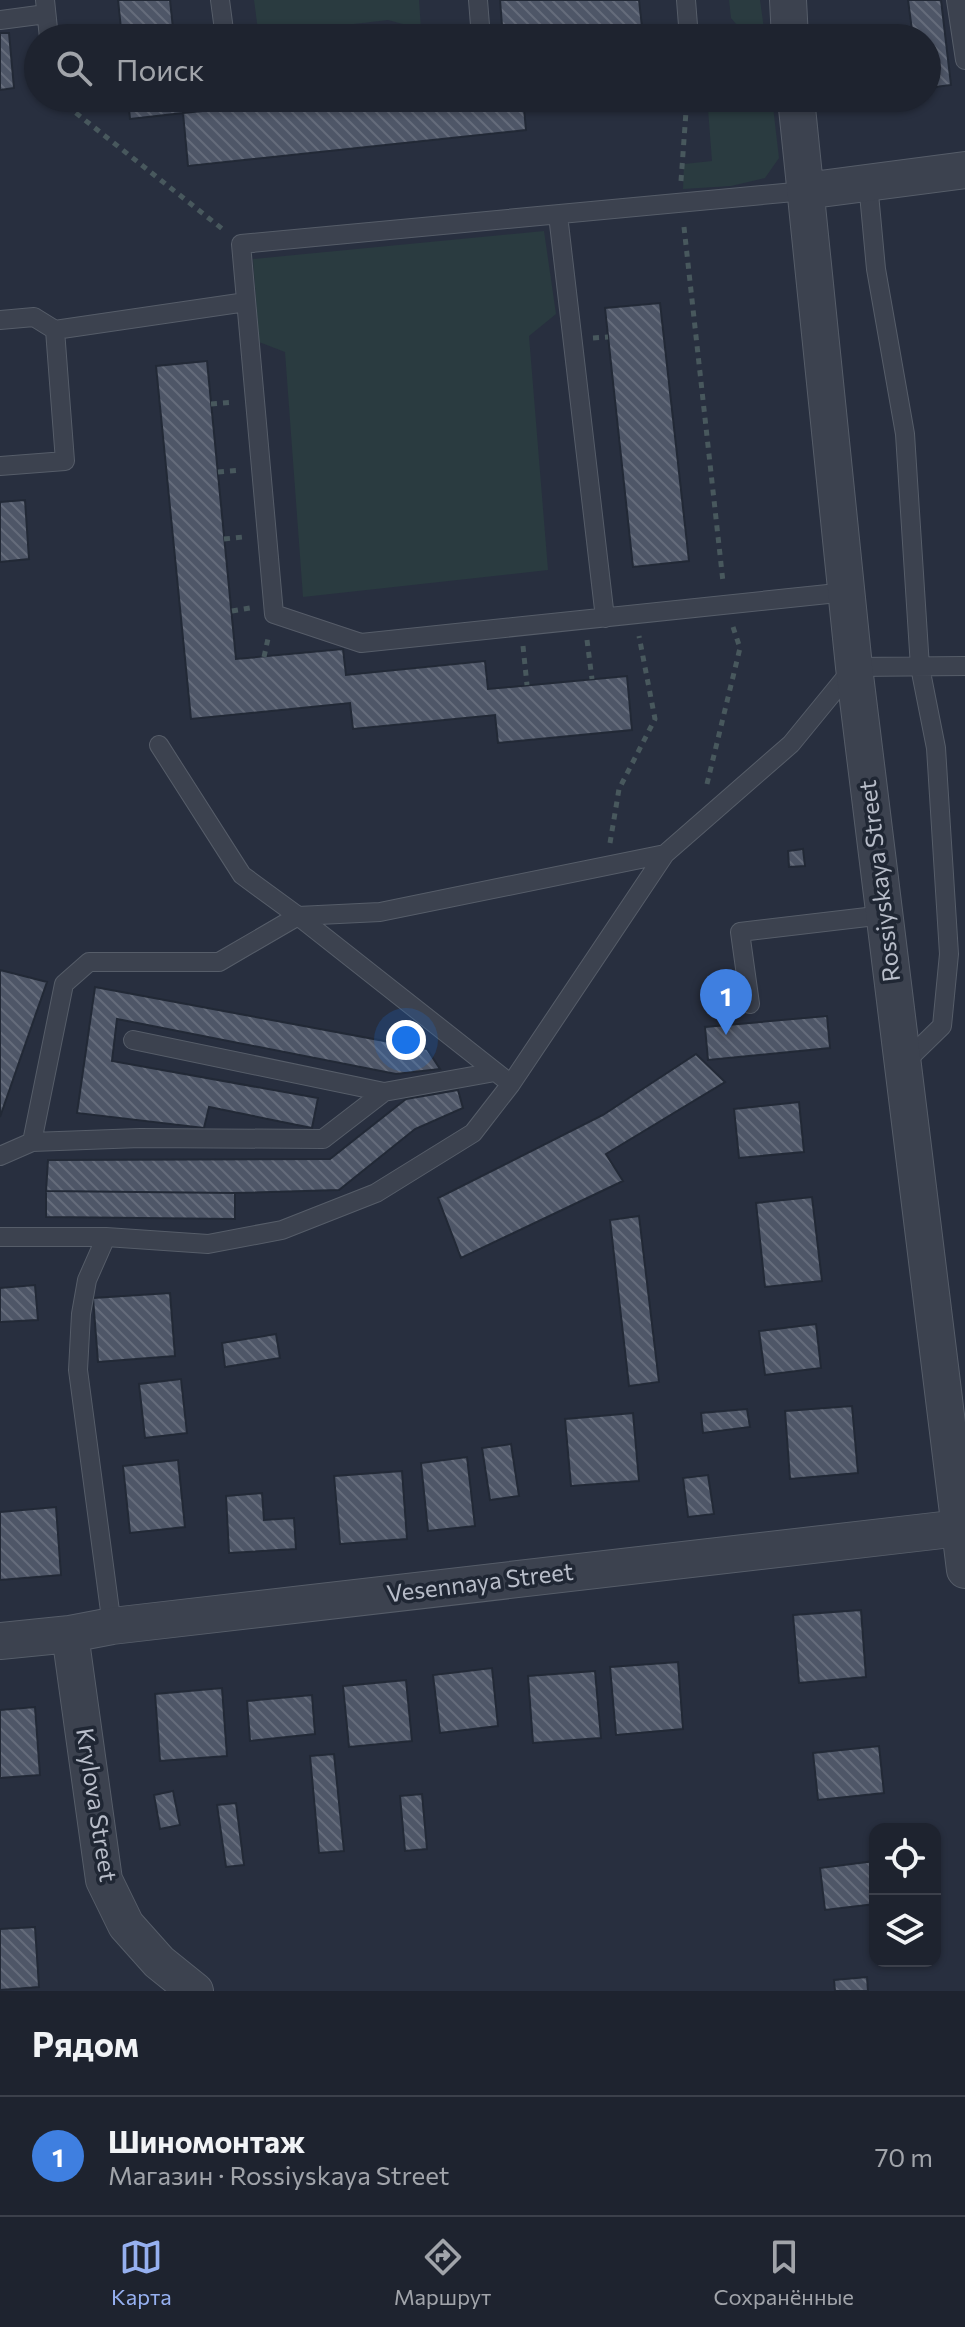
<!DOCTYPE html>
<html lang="ru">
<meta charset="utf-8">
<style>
:root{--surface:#1e232f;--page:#262b37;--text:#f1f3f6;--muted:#a1a4aa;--line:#3c404b;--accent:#96b0f0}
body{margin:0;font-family:Commissioner,sans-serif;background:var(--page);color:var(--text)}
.controls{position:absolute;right:24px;bottom:24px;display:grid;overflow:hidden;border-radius:16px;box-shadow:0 2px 6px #0004}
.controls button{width:72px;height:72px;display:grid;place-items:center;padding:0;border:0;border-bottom:2px solid var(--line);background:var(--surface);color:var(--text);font:40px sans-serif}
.you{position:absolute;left:406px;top:1040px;width:28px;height:28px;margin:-20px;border:6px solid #fff;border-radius:50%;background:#1a73e8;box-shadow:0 0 0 12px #1a73e833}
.badge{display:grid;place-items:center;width:52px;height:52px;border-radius:50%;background:var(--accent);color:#fff;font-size:26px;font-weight:700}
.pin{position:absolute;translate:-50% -66px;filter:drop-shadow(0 2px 4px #0008)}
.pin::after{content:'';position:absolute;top:42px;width:28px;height:24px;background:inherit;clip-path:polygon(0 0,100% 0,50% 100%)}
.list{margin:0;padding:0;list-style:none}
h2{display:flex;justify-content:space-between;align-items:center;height:104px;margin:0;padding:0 32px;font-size:34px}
h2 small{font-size:26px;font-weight:400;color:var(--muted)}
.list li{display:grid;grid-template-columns:52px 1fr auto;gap:24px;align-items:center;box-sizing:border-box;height:120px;padding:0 32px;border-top:2px solid var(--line)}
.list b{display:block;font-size:30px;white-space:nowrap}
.list p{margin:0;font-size:26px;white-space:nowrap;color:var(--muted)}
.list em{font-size:26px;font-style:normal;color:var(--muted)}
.icon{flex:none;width:44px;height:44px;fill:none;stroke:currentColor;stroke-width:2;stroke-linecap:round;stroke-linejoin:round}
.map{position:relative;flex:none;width:965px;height:1991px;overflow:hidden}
.search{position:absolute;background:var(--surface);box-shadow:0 2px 6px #0004;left:24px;right:24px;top:24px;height:88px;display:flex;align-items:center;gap:20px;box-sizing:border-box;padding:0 28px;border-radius:44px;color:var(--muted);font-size:30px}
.sheet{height:224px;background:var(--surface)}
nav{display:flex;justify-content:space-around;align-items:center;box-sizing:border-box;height:112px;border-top:2px solid var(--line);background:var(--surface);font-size:22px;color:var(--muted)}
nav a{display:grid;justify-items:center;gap:4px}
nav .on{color:var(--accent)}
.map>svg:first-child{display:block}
.green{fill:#2a3b40}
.building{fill:url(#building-back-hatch);stroke:#222936;stroke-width:2}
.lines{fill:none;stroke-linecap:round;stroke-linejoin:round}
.service-casing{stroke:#565d69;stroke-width:20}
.minor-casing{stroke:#565d69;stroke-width:38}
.path{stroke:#48585d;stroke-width:5;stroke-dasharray:6 6;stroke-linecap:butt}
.service{stroke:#3c424f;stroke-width:18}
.minor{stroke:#3c424f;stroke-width:36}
.labels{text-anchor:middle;stroke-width:7;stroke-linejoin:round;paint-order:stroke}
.street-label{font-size:24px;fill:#b8bdc9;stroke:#202734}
</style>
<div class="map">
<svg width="965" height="1991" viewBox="0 0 965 1991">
<defs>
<pattern id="building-back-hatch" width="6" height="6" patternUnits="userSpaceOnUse" patternTransform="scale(2)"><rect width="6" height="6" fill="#4e5667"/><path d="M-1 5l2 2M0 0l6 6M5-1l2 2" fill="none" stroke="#656c7b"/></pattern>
</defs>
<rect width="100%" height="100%" fill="#282f3f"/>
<path class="green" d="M254,0h165l2,29 -33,-9 -34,4 1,14h-96z
M729,0h31l5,36 -17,2 -17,-20z
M719,98h53l7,60 -14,20 -34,8 -48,3 1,-25 28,-3 -4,-52z
M544,231l12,83 -27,22 19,234 -245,27 -18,-245 -26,-10 -6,-83z"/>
<path class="building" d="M118,0h52l4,38h-52z
M500,0h139l4,36 10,-1v3h-150z
M908,0h33l10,85 -24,3v-50h-14z
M0,33h9l5,55 -14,2z
M128,98h53l2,15 -53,6z
M523,98l3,32 -338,36 -5,-53 147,-15z
M660,303l29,258 -56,6 -28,-259z
M207,361l29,298 107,-10 3,26 139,-14 3,28 139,-13 5,54 -134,13 -3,-28 -142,14 -3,-26 -159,16 -35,-353z
M25,500l4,59 -29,3v-60z
M803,849l2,17 -16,1 -1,-16z
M0,970l47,12 -47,135z
M95,987l332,62 13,20 -44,5 -279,-55 -5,42 206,37 -6,30 -103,-21 -5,21 -127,-15z
M827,1016l3,32 -122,12 -3,-33z
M696,1054l29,28 -119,72 17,27 -162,77 -23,-60 165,-83z
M458,1090l5,18 -48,21 -76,61 -104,3 -189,-2 2,-31 282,-1 76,-60z
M799,1102l5,50 -65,6 -5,-49z
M46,1191l189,2v26l-189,-2z
M812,1197l10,84 -57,6 -9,-84z
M639,1216l20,166 -30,4 -19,-166z
M35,1285l3,35 -38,2v-34z
M170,1293l5,63 -77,6 -5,-64z
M816,1324l5,44 -56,7 -6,-44z
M276,1334l4,24 -55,9 -3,-24z
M181,1379l6,54 -42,5 -6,-54z
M852,1406l6,67 -68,6 -5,-68z
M747,1409l3,18 -47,6 -2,-20z
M633,1413l6,68 -68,5 -6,-67z
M511,1444l8,52 -29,4 -8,-52z
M467,1457l8,69 -47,5 -7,-68z
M178,1460l7,67 -55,6 -7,-67z
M402,1471l5,68 -67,5 -6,-68z
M708,1475l6,39 -26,3 -5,-39z
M262,1493l2,27 30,-2 2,31 -67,4 -3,-57z
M56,1507l5,68 -61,5v-68z
M861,1610l5,67 -67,6 -6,-68z
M678,1662l5,67 -67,6 -6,-68z
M492,1668l6,58 -58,7 -7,-58z
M595,1671l6,67 -68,5 -5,-67z
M406,1680l6,61 -63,6 -6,-61z
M222,1688l5,68 -67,5 -5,-67z
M312,1695l3,39 -65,7 -3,-40z
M35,1707l5,68 -40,3v-68z
M879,1746l5,47 -66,7 -5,-47z
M334,1754l10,97 -25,2 -9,-97z
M173,1791l7,34 -20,4 -6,-34z
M422,1794l5,55 -22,2 -5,-55z
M236,1803l8,62 -18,2 -9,-62z
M875,1861v43l-50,6 -5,-42z
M35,1927l4,60 -39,3v-61z
M867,1977l1,14h-33l-1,-11z"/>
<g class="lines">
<defs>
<path id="service" d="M45,0l4,38
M220,0l5,38
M478,0l3,38
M686,0l3,38
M956,0l9,60
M0,20l46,-6
M868,183l8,86 29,165 15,233 16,81 13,206 -7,72 -40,39
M805,191l-564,53 33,370 87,29 486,-51
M558,215l47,403
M0,320l34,-3 21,13 191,-28
M0,466l65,-5 -10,-131
M159,745l83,130 56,41 82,-4 285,-58
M750,1004l-10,-72 144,-17
M384,1092l111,-20
M32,1142l32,-158 25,-22h130l79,-46 213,168
M0,1156l32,-14 108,-4 183,1 61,-47 -251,-52
M0,1237h106
M112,1626l-34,-256 3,-56 6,-34 19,-43 102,7 74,-14 94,-37 97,-60 38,-49 154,-230 126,-110 63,-77 111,-1"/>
<path id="minor" d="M788,0l2,38
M796,98l58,569 111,903
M805,191l160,-21
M70,1634l34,246 22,45 33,37 36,29
M0,1641l70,-7 42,-8 848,-98"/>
</defs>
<use href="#service" class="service-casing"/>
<use href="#minor" class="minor-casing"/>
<path class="path" d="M57,98l168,133
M243,98l2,9
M322,98v1
M681,181l6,-83
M684,227l39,355
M593,338l15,-1
M211,404l23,-2
M218,472l23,-2
M224,539l19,-2
M232,611l18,-3
M587,640l5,39
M523,646l4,39
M264,657l5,-23
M707,784l33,-136 -7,-21
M610,843l9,-54 36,-70 -16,-83"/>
<use href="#service" class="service"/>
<use href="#minor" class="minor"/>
</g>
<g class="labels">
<g class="street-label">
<text transform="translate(880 881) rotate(-97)" y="8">Rossiyskaya Street</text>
<text transform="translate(480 1583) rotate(-7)" y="8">Vesennaya Street</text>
<text transform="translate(96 1805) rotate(81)" y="8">Krylova Street</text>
</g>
</g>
</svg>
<div class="controls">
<button><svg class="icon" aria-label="locate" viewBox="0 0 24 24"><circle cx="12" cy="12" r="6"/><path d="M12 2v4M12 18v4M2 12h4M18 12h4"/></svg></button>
<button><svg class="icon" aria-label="layers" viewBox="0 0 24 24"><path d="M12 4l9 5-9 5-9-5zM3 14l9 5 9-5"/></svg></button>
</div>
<div class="you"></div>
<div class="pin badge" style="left:726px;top:1035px;background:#3f7fe0">1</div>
<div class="search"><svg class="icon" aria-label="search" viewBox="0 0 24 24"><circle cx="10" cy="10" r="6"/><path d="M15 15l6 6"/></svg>Поиск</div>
</div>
<section class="sheet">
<h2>Рядом<small></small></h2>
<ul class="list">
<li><span class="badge" style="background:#3f7fe0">1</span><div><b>Шиномонтаж</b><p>Магазин · Rossiyskaya Street</p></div><em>70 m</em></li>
</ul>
</section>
<nav>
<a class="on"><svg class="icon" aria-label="map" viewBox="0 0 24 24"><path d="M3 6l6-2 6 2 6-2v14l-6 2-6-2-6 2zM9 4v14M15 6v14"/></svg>Карта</a>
<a><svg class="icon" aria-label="directions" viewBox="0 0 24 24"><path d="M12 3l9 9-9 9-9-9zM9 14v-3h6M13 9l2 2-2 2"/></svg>Маршрут</a>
<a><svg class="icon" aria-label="saved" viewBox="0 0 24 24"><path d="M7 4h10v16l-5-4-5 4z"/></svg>Сохранённые</a>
</nav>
